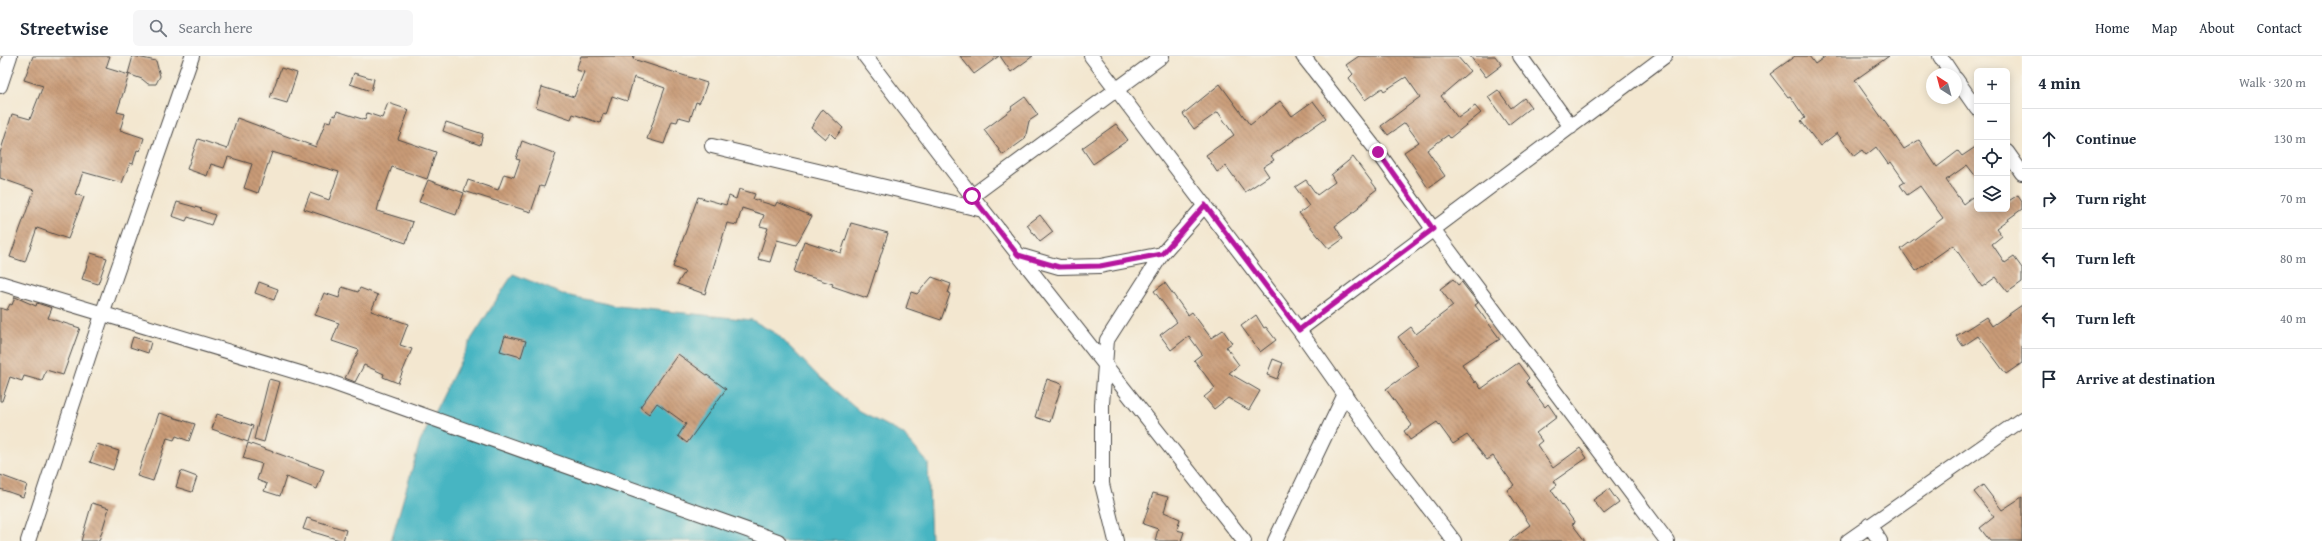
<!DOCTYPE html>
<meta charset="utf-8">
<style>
:root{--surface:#fff;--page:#f6f6f7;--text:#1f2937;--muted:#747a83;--line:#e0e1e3}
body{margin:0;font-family:"Gentium Book Plus",serif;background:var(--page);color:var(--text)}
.controls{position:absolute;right:12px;top:12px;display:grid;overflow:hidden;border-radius:6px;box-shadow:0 2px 10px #0003}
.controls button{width:36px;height:36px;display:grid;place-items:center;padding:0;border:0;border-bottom:1px solid var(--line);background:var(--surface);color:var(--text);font:20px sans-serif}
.compass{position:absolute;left:1926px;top:12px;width:36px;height:36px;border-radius:50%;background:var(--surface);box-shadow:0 2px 10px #0003;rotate:324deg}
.stop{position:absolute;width:12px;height:12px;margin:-9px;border:3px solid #b5179e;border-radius:50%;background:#fff}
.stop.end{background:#b5179e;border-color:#fff;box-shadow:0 1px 4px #0008}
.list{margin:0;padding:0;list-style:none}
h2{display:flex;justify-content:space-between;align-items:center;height:52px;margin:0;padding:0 16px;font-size:17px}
h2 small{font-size:13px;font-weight:400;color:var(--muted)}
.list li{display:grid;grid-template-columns:26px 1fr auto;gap:12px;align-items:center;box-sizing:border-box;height:60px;padding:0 16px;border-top:1px solid var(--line)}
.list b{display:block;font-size:15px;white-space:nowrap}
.list em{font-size:13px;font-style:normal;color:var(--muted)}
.icon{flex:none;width:22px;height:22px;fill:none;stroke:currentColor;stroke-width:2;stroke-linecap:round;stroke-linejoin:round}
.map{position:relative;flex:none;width:2022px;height:485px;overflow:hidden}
header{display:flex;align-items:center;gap:24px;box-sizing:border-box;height:56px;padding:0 20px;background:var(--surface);border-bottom:1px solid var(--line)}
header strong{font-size:19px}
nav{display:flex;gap:22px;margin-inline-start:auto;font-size:14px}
.search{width:280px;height:36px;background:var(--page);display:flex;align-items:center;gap:10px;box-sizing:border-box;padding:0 14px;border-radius:6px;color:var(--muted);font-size:15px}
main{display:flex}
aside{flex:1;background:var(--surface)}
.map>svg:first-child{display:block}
.water{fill:#47b5c2;stroke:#397076}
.building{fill:url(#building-back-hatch)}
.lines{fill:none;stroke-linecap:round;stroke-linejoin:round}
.minor-casing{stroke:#494744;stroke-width:16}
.minor{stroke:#fff;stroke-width:14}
.route{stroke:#b5179e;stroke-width:5}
</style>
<header>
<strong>Streetwise</strong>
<div class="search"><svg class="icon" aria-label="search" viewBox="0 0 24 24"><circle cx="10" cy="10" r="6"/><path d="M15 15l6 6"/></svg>Search here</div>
<nav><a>Home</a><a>Map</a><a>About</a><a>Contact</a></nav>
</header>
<main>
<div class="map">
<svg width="2022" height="485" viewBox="0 0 2022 485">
<defs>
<pattern id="building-back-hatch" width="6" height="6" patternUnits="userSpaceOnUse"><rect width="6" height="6" fill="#c99b77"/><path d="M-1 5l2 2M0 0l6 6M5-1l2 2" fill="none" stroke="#a37f62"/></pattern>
</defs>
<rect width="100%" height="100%" fill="#f7f3e8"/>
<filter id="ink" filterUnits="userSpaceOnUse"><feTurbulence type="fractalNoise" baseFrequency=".025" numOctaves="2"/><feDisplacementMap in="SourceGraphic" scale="8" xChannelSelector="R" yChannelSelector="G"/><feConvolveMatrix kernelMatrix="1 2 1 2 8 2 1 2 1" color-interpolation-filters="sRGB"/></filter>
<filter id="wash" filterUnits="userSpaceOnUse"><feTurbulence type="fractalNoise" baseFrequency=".012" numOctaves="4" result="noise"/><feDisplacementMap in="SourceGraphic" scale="16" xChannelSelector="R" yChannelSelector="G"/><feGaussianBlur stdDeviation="0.9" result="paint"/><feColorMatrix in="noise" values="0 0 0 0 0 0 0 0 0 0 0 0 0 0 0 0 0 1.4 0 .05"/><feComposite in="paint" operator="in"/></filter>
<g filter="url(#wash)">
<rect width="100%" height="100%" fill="#f3e7d0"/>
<path class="water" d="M513,218l52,21 52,11 135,14 26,15 41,42 41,35 43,22 25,29 3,78h-540l29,-99 52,-104z"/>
<g id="blocks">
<path class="building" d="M33,0h77l-4,12 23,7 -12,37 8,2 -5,16 24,8 -4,13 -3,-1 -4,14 -3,-1 -8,20 -39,-11 -8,22 9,3 -16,42 -31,-11 -12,34 -15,-5 24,-67 -34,-12v-25l12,-39 18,5 13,-33 -19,-6z
M133,0l23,5 4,15 -4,8h-8l-6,-5 -14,-5z
M581,0h53l-1,3 74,24 -5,15 -3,5 -3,-1 -6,18 -11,-3 -2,5 -5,-1 -8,23 -17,-5 18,-51 -31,-11 -7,24 -15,-5 -6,19 -3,-1 -3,9 -27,-9 -2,5 -35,-12 6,-20 32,10 10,-25 -8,-2z
M960,0h39l-25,18z
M1000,0h33l-22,16z
M1359,0h98l13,15 -29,25 17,22 17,-12 6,7 -31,25 -2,-3 -21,15 18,26 -17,12 -24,-36 15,-10 -14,-19 -17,12 -7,-9 39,-29 -14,-20 -22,14 -2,-3 -17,12 -16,-22 4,-4 -7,-9z
M1470,0h25l7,9 -16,12z
M1795,0h14l6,8 11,-8h63l-34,24 49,69 15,-9 18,27 21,-16 4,5 15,-10v32l-10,-13 -21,15 17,24 9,-7 5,7v5h30v-7l11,-7 4,6v8l-26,19 6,8 -10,8 13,19 9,-6 8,11v14l-14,10 -12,-15 -14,10 -29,-42 -37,26 -15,-22 42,-31 -23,-32 -13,9 -7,-10 5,-3 -14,-20 -3,2 -12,-17 -10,8 -4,-5 -8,6 -17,-23 -17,13 -19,-25 4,-3 -15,-22 -2,1 -18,-23z
M281,12l16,5 -10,30 -17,-5z
M354,17l20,6 -3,12 -21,-7z
M1220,28l30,41 30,-24 12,15 21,-15 13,17 -55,38 3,4 -11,7 6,9 -24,16 -19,-26 -9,6 -11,-17 28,-20 -16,-23 -24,17 -11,-15z
M1498,34l13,18 13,-10 7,9 -23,18 -20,-28z
M1025,41l13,18 -9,6 -4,18 -22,16 -19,-25 28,-21 -1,-2z
M388,47l21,7 -11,29 38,13 -9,27 -35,-12 -12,32 -3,12 36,11 -7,21 -102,-34 6,-16 19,7 10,-28 -67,-20 -14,41 -14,-5 8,-24 -24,-7 -4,11 -13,-4 -4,12 -20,-7 11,-30 29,10 10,-31 79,29 10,-26 5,1 2,-7 3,1 1,-5 28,9 2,-7 15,5z
M823,53l20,19 -8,10 -5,-5 -5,6 -14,-12z
M446,66l37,12 -3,11 -37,-14z
M1116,68l12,16 -35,24 -11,-16z
M522,85l34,13 -12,33 -4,-1 -9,26 -67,-21 4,-11 30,10 6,-16 10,3 6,-17 -4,-1z
M1353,101l24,32 -9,7 1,2 -11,9 1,1 -24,18 8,13 -14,10 -30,-36 10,-7 -14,-19 11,-7 11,15 18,-13 -4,-7z
M428,124l36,13 -8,22 -37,-13z
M739,133l16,5 -2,5 22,7 2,-4 35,14 -16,29 -19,-5 -7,22 -12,-3 10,-31 -8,-2 4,-11 -22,-7 -5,17 -10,-2 -22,71 -28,-10 8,-12 -12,-5 25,-70 28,8 3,-9 7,3z
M177,146l25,7 -1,1 14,5 -4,10 -23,-8 -2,4 -14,-5z
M1040,159l13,17 -13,10 -13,-17z
M851,167l37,10 -21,65 -35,-12 1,-2 -39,-12 10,-31 37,12z
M91,197l16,5 -9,26 -16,-5z
M932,221l19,7 -3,9 2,1 -9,26 -35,-12 5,-16 6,2z
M1453,223l5,6 4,-3 1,2 15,19 -3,2 25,34 -38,25 13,19 1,-2 5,8 37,-26 11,15 -3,3 19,26 3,-3 9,13 -21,16 6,8 -5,4 16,23 27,-20 7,10 -33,23 3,4 -6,5 24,33 -3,1 13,17h-76l21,-16 -23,-35 7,-5 -21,-29 -6,4 -20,-25 -14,9 -16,-22 -27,18 -6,-9 8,-6 -26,-36 33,-23 -21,-29 13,-10 5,7 37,-28 -13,-17z
M259,226l19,7 -4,11 -19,-7z
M1165,227l23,32 4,-3 19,26 12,-8 9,13 -6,4 13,18 -10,8 31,18 -11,19 -21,-12 -14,11 -10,-12 11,-9 -21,-28 8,-6 -13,-18 -18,14 -11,-15 17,-13 -23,-31z
M342,231l16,5 2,-4 18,7 -7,16 37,13 -8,21 12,4 -14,34 -15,-6 1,-3 -20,-9 -9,17 -10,-4 14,-28 -27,-9 7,-18 -24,-8 9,-22 15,5z
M15,241l21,9 1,-3 15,5 -4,10 32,10 -17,47 -17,-5 -4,11 -18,-5 -2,5 -12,-4 -8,24h-2v-93l7,2 3,-6 2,1z
M2022,249v58l-16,11 -28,-38 -15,10 -7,-10 30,-19 6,9z
M1256,259l8,13 2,-1 10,13 -16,12 -19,-26z
M505,280l21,5 -5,16 -21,-6z
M133,281l18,5 -3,11 -18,-6z
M678,298l48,35 -39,54 -9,-7 8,-12 -29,-21 -8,11 -9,-7z
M1273,303l10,4 -6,16 -10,-4z
M269,323l11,3 -16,60 -10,-3z
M1047,323l15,5 -12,38 -15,-5z
M159,357l36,11 -6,17 -13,-5 -2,4 -7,-2 -14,43 -16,-5z
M217,358l36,12 -5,16 -36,-13z
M248,387l76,27 -7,19 -31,-12 -6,19 -16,-5 3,-7 -10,-4 5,-16 -19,-6z
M97,388l22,7 -6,19 -23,-8z
M181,415l16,6 -5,15 -16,-5z
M0,419l27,10 -4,12 -23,-8z
M1983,429l19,25 20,-13v44h-32l-10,-13 14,-11 -20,-25z
M1609,433l10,14 -15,11 -11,-14z
M1153,437l15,4 -4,15 16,7 -3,11 7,2 -3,9h-26l3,-12 -15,-5z
M92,447l17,5 -10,33h-18z
M307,462l39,12 -3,11 -40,-12z"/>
</g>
</g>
<g filter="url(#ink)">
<use href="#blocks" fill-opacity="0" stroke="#494744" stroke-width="1"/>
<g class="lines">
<defs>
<path id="minor" d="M865,0l107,140 272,345
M1091,0l208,274 80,113 75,98
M1303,0l75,96 55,77 234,312
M1520,0l51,71
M1940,0l12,18
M1956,23l21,30
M0,30l10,-30
M712,90l271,64
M2007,96l15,21
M972,140l190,-140
M1018,199l41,12 41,-1 62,-12
M0,227l330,99 448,159
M1299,274l366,-274
M1869,469l11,16
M28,485l75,-229 89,-256
M1116,485l-14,-57v-80l5,-64 55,-86 43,-49
M1275,485l70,-147
M1848,485l174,-122"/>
</defs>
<use href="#minor" class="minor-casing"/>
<use href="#minor" class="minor"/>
</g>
</g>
<g class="lines" filter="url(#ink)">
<path class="route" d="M972,140l46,59 41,12 41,-1 62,-12 43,-49 94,125 134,-101 -55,-77"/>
</g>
</svg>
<div class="controls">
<button>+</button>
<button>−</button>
<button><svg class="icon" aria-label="locate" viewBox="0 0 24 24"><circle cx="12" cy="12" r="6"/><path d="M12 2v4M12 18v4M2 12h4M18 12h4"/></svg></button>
<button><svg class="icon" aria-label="layers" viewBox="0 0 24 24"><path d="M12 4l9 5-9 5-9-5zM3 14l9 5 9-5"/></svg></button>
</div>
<svg class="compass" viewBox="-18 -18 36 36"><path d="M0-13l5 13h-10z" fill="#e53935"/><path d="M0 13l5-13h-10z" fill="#747a83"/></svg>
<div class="stop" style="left:972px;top:140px"></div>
<div class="stop end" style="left:1378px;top:96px"></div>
</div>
<aside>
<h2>4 min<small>Walk · 320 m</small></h2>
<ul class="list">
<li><svg class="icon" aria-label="ahead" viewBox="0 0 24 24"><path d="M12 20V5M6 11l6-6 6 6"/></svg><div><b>Continue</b></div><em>130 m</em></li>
<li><svg class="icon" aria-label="right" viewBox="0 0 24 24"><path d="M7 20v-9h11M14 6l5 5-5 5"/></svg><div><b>Turn right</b></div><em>70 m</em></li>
<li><svg class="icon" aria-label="left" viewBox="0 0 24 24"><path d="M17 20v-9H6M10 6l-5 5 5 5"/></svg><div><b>Turn left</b></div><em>80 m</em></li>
<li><svg class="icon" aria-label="left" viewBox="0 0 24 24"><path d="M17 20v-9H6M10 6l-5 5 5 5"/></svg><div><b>Turn left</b></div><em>40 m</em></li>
<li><svg class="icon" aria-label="arrive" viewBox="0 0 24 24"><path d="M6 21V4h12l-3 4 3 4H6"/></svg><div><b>Arrive at destination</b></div></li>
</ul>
</aside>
</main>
